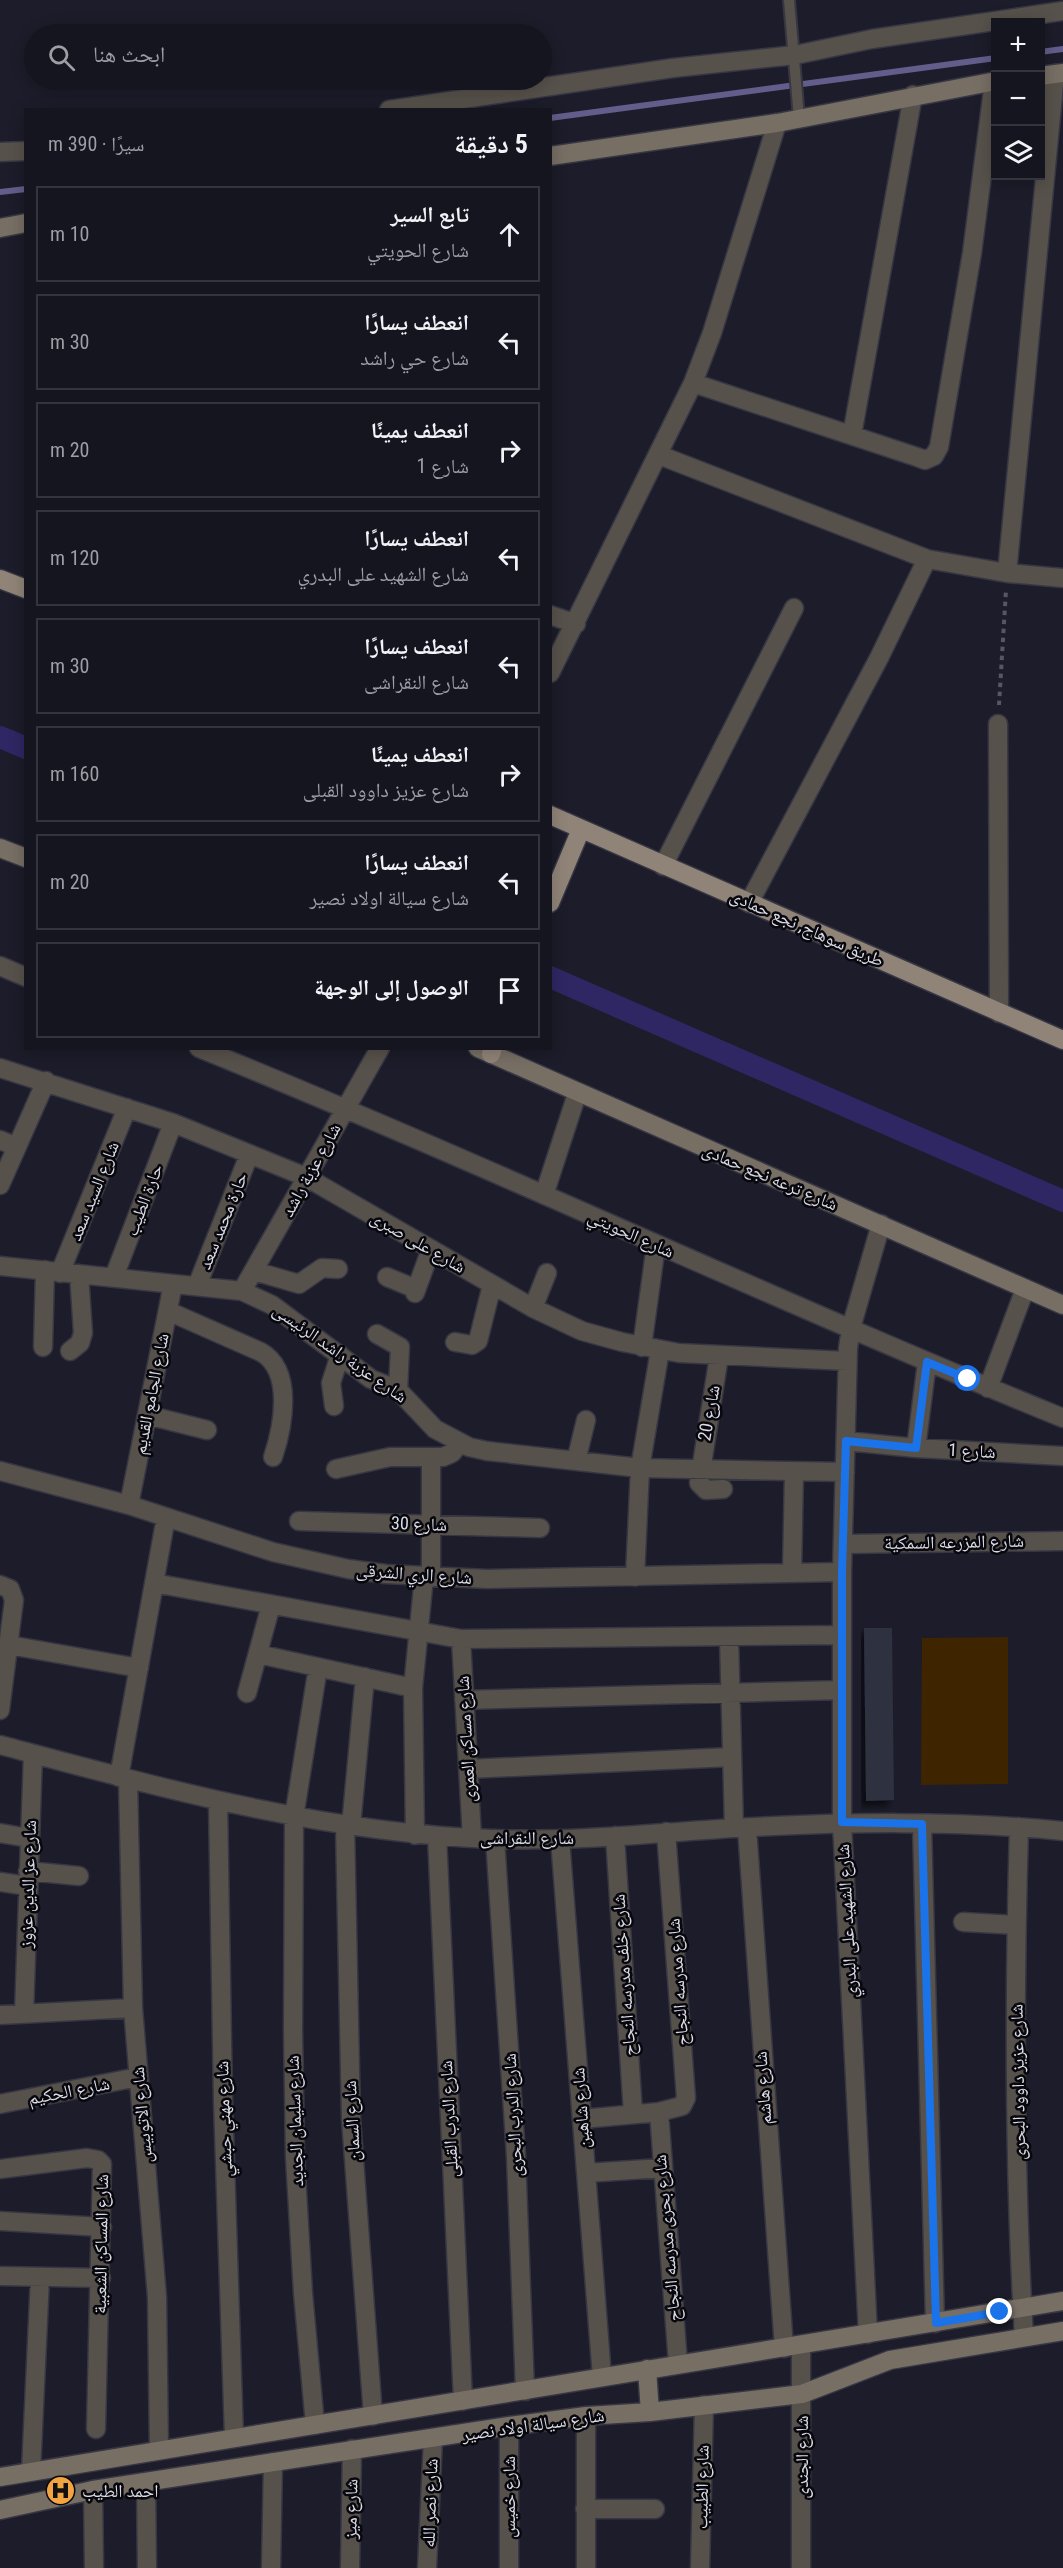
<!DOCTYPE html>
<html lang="ar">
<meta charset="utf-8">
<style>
:root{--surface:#151520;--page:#1e1e29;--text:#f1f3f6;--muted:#9d9fa5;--line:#34343e}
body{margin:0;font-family:"Roboto Condensed","Noto Naskh Arabic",sans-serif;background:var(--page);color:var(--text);direction:rtl}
.controls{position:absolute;right:18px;top:18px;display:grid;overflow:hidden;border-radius:0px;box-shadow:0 3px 15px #0003}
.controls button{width:54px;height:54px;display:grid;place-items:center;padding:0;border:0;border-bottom:2px solid var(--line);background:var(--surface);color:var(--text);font:30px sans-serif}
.stop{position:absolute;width:18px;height:18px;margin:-14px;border:4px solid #1a73e8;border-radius:50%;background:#fff}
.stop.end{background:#1a73e8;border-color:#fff;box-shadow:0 2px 6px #0008}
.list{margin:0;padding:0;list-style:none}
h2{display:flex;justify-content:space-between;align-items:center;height:78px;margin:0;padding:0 24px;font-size:26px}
h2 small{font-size:20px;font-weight:400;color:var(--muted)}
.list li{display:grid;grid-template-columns:39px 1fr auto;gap:18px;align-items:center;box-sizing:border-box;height:96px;margin:0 12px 12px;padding:0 12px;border:2px solid var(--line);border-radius:0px}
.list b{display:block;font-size:22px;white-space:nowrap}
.list p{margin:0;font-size:20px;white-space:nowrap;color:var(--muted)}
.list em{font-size:20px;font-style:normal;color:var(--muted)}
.icon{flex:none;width:33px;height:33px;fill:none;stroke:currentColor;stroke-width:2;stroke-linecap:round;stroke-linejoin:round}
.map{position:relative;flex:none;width:1063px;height:2568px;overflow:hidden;direction:ltr}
.search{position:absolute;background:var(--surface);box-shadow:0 3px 15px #0003;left:24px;top:24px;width:528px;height:66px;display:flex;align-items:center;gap:15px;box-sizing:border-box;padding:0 21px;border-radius:33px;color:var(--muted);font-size:22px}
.panel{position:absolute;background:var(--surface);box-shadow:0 3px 15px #0003;left:24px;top:108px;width:528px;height:942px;border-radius:0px;direction:rtl}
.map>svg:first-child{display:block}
.pitch{fill:#3f2400}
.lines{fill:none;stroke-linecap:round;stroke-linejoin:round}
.stream{stroke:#625d8a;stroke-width:6}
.canal{stroke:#2e2763;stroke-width:22}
.building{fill:#2f303f;filter:url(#shadow)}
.lane-casing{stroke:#373744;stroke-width:14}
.street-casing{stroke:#373744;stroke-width:21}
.secondary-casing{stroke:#373744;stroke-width:21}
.primary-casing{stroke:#373744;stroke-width:21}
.path{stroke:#575763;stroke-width:4;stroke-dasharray:4.5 4.5;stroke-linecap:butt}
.lane{stroke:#57514b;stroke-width:10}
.street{stroke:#57514b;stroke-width:18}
.secondary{stroke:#776e64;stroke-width:18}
.primary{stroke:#908478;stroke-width:18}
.route{stroke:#1a73e8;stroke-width:8}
.labels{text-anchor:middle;stroke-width:5;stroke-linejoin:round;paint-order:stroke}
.street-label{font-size:18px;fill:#dbdbe5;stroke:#07070d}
.poi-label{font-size:18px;fill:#dbdbe5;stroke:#07070d;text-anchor:start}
</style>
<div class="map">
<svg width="1063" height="2568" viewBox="0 0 1063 2568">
<defs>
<filter id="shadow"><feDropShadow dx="-5.5" dy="5.5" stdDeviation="3" flood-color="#0009"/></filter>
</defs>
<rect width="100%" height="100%" fill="#1c1c2a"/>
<path class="pitch" d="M1008,1637v147l-87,1 1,-147z"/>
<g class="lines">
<path class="stream" d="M1040,52l23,-3
M550,118l446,-60
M0,192l26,-3"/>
<path class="canal" d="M0,737l26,11
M550,977l513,224"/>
</g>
<path class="building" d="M864,1628h28l2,172 -28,1z"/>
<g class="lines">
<defs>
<path id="lane" d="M789,0l10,118"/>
<path id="street" d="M389,110l284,-42 122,-13 77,-16 191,-28
M0,152l26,-1
M693,383l224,74 8,3 9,-4 5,-9 33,-194 22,-171
M852,435l61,-340
M659,455l268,104 80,14 56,5
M1007,573l48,-499
M550,615l26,9
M550,673l143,-290 19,-50 65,-210
M998,724l1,289
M663,866l131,-258
M749,903l130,-245 48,-99
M0,966l26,11
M199,1048c291,118 574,252 864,370
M0,1068l173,55 133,54 227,131 49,23 40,11 57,11 168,8
M0,1140l17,7
M0,1185l46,-104
M544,1195l33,-101
M0,1266l242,25 30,14 99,74 27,11 37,39 34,18 18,4 153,17 205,4
M254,1271l45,13 23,-16 16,1
M60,1273l67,-165
M114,1277l59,-154
M387,1277l29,12
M197,1286l52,-131
M242,1291l138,-243
M415,1293l16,-44
M533,1308l14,-35
M168,1311l93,41c33,19 22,75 12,105
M377,1334l23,13 -2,43
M455,1342l17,3 6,-4 14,-56
M43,1347l2,-77
M642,1347l14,-102
M70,1351l10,-8 3,-10 -4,-59
M719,1356l-20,127 7,7 17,-1
M988,1388l37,-99
M334,1406l-3,-23 9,-28
M147,1415l60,15
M846,1441l70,7 147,8
M916,1448l11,-86
M431,1458v120
M576,1461l10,-41
M336,1469l54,-12h53l9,-4 8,-10
M0,1471l129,34 144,47 75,17 38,5 101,5 355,-7
M129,1505l44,-221
M299,1521l241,7
M844,1544l219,-3
M792,1573l2,-101
M635,1577l5,-109 20,-118
M154,1583l307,56 380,-4
M0,1585l10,4 4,11 -14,110
M729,1637l5,191
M461,1639l11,199
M9,1645l130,23
M258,1654l155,34
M247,1693l24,-88
M464,1700l378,-10
M0,1745c162,43 323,88 492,94 80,3 162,-6 242,-11 110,-6 220,-8 329,3
M468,1769l264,-12
M119,1777l47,-260
M128,1780l5,228 24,289 2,152
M218,1802l5,299 11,336
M922,1824l13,499
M345,1825l6,294 22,297
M351,1826l14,-149
M1019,1827c-5,170 -5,341 5,510
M747,1828l37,520
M0,1833l29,5
M415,1835l-2,-147 11,-111
M437,1836l26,565
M615,1836l18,278
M495,1839l21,317 9,235
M560,1839l42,538
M28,1871l51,5
M0,1882l28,4
M963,1922l53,3
M24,2014l9,-260
M0,2015l133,-7
M0,2104l138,-27
M659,2112l19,252
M582,2119l77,-7 23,-6 4,-8 -20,-266
M0,2169l87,-11 11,2 4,4 -6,265
M586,2173l76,-5
M0,2221l102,6
M0,2276l101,2
M868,2334l-26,-511v-251l6,-224 3,-20 30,-104
M801,2345v223
M586,2416v152
M315,2425l-12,-132 -8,-136 -2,-127 1,-213 24,-150
M31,2471l9,-194
M146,2482l1,86
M93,2490l1,78
M585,2509h70
M271,2568l2,-106
M350,2568l2,-119
M427,2568l6,-129
M509,2568v-142
M700,2568l4,-163"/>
<path id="secondary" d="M1040,76l23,-3
M550,156l227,-33 219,-42
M0,228l26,-5
M0,848l26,10
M478,1048l585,257
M647,2369l3,43
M0,2477l1063,-176
M0,2510l93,-20 416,-64 77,-10 64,-4 152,-18 88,-34 173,-29"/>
<path id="primary" d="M0,579l26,10
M550,815l513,225
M550,903l31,-74
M491,1054l2,-6"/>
</defs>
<use href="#lane" class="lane-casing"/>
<use href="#street" class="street-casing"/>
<use href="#secondary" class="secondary-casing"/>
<use href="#primary" class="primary-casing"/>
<path class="path" d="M999,705l7,-115"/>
<use href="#lane" class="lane"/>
<use href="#street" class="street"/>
<use href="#secondary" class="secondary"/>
<use href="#primary" class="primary"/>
</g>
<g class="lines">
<path class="route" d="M968,1379l-41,-17 -11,86 -70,-7 -4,131v250l80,2 14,499 64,-11"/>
</g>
<defs>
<symbol id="hospital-disc" viewBox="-11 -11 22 22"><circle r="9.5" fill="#f3a442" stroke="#07070d"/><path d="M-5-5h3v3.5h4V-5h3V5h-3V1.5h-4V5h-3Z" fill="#111"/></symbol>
</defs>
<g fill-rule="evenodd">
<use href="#hospital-disc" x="44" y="2474" width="33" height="33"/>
</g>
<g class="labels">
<g class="street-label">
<text transform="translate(807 928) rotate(24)" y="6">طريق سوهاج, نجع حمادى</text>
<text transform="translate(311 1170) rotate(-61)" y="6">شارع عزبة راشد</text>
<text transform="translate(770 1177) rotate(23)" y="6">شارع ترعه نجع حمادى</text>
<text transform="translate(94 1191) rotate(-68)" y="6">شارع السيد سعد</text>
<text transform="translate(144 1200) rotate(-69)" y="6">حارة الطيب</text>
<text transform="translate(223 1221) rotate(-68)" y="6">حارة محمد سعد</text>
<text transform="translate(631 1234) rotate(24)" y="6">شارع الحويتي</text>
<text transform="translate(418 1242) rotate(30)" y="6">شارع على صبرى</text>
<text transform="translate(340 1353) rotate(35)" y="6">شارع عزبة راشد الرئيسى</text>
<text transform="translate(151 1394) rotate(-79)" y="6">شارع الجامع القديم</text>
<text transform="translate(709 1413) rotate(-80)" y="6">شارع 20</text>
<text transform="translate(972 1451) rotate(3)" y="6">شارع 1</text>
<text transform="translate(419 1524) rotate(2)" y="6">شارع 30</text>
<text transform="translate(954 1542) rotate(-1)" y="6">شارع المزرعه السمكية</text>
<text transform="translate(414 1574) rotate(4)" y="6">شارع الري الشرقى</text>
<text transform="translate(466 1739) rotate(-93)" y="6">شارع مساكن العمرى</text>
<text x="527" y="1844">شارع النقراشى</text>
<text transform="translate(28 1884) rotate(-88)" y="6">شارع عز الدين عزوز</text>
<text transform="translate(847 1921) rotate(-93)" y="6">شارع الشهيد على البدري</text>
<text transform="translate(624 1975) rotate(-94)" y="6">شارع خلف مدرسه النجاح</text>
<text transform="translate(678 1982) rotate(-94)" y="6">شارع مدرسه النجاح</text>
<text transform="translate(1018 2082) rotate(-91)" y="6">شارع عزيز داوود البحرى</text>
<text transform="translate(763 2088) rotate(-94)" y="6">شارع هاشم</text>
<text transform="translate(69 2091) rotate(-11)" y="6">شارع الحكيم</text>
<text transform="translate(581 2108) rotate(-94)" y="6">شارع شاهين</text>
<text transform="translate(142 2115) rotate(-95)" y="6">شارع الاتوبيس</text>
<text transform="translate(513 2115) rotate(-93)" y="6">شارع الدرب البحرى</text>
<text transform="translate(224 2119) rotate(-92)" y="6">شارع مهني حبشي</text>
<text transform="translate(449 2119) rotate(-93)" y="6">شارع الدرب القبلى</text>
<text transform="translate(295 2121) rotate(-92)" y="6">شارع سليمان الجديد</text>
<text transform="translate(352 2121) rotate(-93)" y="6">شارع السمان</text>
<text transform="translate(667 2238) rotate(-95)" y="6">شارع بحرى مدرسه النجاح</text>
<text transform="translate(101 2244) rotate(-89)" y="6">شارع المساكن الشعبية</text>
<text transform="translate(533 2425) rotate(-8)" y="6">شارع سيالة اولاد نصير</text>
<text transform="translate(802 2457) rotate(-90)" y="6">شارع الجندى</text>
<text transform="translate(702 2487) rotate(-89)" y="6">شارع الطبيب</text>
<text transform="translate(509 2497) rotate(-90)" y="6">شارع خميس</text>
<text transform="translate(430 2503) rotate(-88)" y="6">شارع نصر الله</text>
<text transform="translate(351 2509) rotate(-89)" y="6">شارع ميز</text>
</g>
<g class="poi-label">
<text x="82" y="2497">احمد الطيب</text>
</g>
</g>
</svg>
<div class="controls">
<button>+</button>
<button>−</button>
<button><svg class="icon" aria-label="layers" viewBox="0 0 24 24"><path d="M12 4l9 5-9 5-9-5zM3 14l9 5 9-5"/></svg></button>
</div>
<div class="stop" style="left:968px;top:1379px"></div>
<div class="stop end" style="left:1000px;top:2312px"></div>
<div class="search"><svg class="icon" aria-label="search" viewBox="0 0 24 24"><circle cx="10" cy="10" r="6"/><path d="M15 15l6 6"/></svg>ابحث هنا</div>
<section class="panel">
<h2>5 دقيقة<small>سيرًا · 390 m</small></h2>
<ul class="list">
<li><svg class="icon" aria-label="ahead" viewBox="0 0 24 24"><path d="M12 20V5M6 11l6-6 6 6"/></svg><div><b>تابع السير</b><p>شارع الحويتي</p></div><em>10 m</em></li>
<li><svg class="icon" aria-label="left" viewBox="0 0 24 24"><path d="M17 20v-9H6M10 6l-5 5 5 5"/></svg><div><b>انعطف يسارًا</b><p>شارع حي راشد</p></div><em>30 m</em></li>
<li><svg class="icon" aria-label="right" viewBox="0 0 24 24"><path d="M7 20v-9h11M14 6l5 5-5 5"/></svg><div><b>انعطف يمينًا</b><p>شارع 1</p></div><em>20 m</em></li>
<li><svg class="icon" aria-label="left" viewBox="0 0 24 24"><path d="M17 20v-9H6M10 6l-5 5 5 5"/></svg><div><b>انعطف يسارًا</b><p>شارع الشهيد على البدري</p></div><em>120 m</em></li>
<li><svg class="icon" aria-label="left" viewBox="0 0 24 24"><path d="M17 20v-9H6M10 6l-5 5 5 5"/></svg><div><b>انعطف يسارًا</b><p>شارع النقراشى</p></div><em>30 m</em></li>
<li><svg class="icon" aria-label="right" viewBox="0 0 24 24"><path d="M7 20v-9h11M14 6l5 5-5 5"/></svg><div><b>انعطف يمينًا</b><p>شارع عزيز داوود القبلى</p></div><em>160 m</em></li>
<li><svg class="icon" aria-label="left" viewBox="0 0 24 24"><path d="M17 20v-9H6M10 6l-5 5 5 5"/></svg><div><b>انعطف يسارًا</b><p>شارع سيالة اولاد نصير</p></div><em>20 m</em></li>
<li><svg class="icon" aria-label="arrive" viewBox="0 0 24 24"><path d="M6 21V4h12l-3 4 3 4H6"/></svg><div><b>الوصول إلى الوجهة</b></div></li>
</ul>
</section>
</div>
